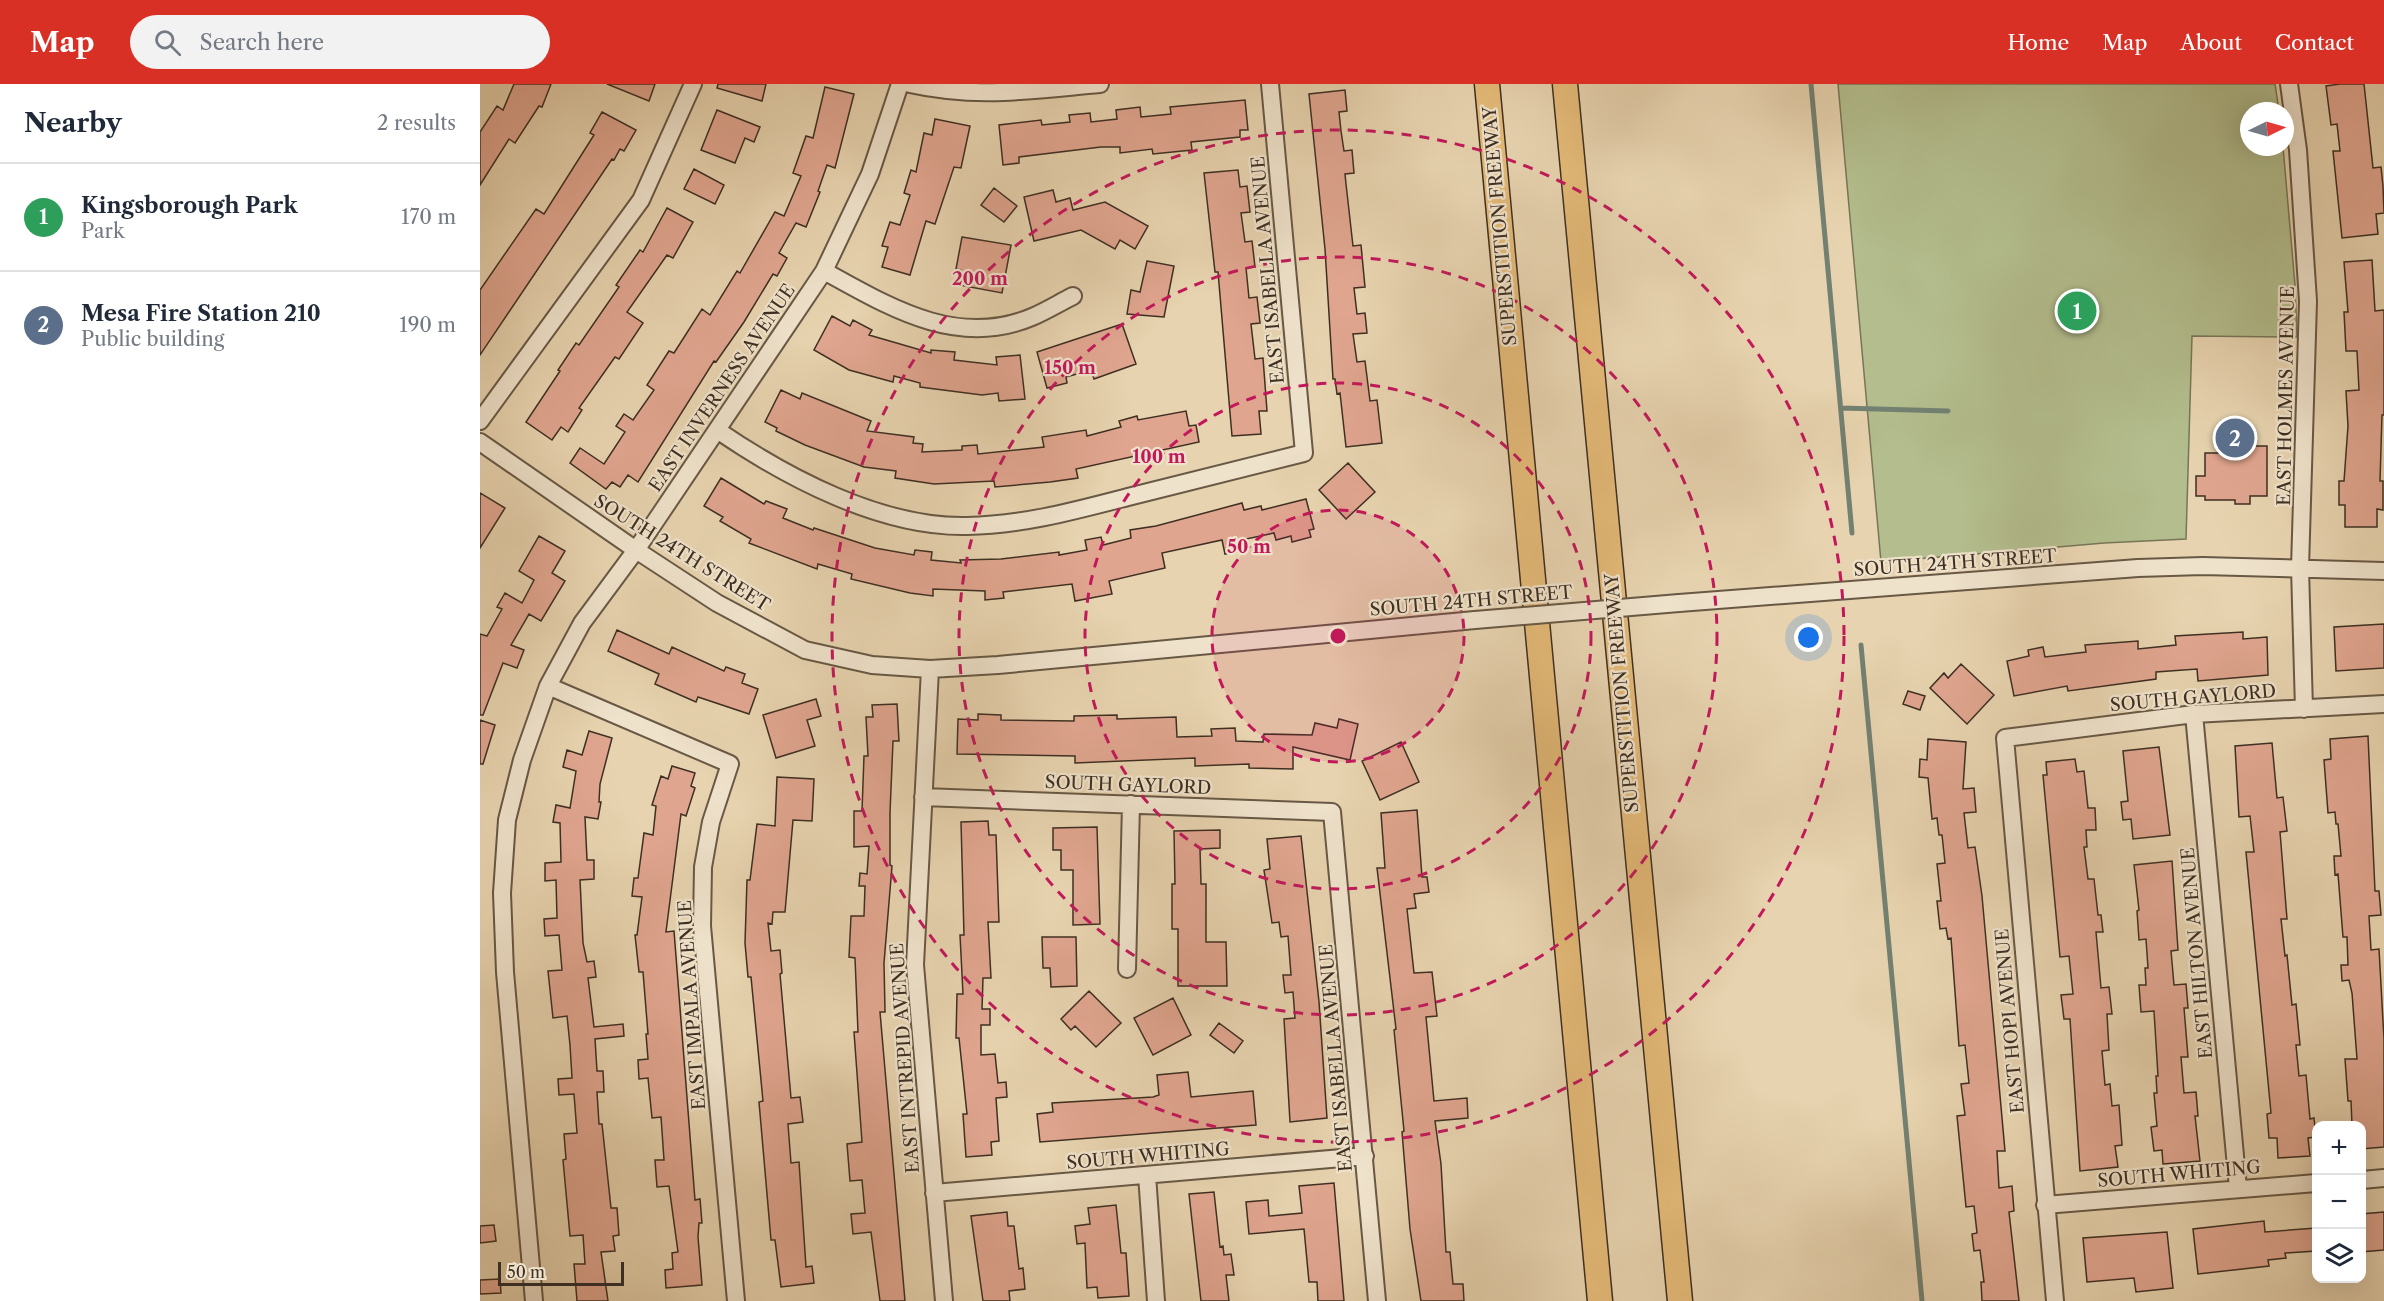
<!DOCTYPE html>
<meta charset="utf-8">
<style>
:root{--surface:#fff;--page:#f2f2f3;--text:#1f2937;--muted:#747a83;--line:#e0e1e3;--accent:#d93025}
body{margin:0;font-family:"Libre Caslon Text",serif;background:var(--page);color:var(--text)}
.controls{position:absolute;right:18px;bottom:18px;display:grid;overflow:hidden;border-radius:12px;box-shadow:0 6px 24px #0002}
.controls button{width:54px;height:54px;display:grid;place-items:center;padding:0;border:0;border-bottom:2px solid var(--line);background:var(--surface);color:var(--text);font:30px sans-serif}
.compass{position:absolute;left:1760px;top:18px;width:54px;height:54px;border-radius:50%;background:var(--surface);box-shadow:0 6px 24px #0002;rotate:85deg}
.scale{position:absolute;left:18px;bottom:15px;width:126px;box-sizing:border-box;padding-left:6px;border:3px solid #3e2f22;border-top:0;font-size:16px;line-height:21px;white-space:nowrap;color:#3e2f22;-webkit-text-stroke:4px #efe2cb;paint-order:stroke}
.you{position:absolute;left:1329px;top:554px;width:21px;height:21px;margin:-15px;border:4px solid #fff;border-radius:50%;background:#1a73e8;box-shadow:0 0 0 9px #1a73e833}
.badge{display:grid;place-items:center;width:39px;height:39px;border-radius:50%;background:var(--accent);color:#fff;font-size:20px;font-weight:700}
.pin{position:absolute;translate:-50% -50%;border:3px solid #fff;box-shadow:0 2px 6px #0006}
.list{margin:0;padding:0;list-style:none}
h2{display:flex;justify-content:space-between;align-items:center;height:78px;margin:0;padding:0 24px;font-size:26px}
h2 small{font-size:20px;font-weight:400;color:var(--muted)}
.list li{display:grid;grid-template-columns:39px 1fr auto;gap:18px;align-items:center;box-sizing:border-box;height:108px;padding:0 24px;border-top:2px solid var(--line)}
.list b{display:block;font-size:22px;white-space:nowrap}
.list p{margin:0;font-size:20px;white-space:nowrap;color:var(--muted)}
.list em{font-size:20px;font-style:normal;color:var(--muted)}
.icon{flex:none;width:33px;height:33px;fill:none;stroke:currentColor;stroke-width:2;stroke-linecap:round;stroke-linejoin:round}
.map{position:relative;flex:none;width:1904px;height:1217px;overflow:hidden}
header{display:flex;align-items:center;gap:36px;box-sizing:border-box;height:84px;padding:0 30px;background:var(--accent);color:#fff}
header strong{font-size:28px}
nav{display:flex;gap:33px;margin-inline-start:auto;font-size:21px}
.search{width:420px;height:54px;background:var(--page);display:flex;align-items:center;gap:15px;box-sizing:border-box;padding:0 21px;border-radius:33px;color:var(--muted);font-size:22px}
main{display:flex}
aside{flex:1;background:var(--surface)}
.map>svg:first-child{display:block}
.green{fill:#b3bd8d;stroke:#787658;stroke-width:1.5}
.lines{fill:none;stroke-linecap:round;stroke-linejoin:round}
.stream{stroke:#738172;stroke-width:5}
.building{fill:#e0a58f;stroke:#3e2f22;stroke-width:1.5}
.minor-casing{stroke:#685845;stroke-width:20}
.highway-casing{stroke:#3e2f22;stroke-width:27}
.minor{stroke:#efe2cb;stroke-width:16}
.highway{stroke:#e4ba78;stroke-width:24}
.minor-bridge-casing{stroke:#685845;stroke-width:20;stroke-linecap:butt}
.minor-bridge{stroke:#efe2cb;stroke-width:16}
.ring{fill:none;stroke:#c2185b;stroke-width:3;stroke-dasharray:10 8}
.labels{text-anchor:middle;stroke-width:4.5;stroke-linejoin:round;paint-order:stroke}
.street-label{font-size:18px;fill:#3e2f22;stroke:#efe2cb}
.centre{fill:#c2185b;stroke:#efe2cb;stroke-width:3}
.ring-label{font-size:18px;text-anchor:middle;font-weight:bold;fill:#c2185b;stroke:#efe2cb;stroke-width:4.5;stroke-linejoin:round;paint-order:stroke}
</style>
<header>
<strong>Map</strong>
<div class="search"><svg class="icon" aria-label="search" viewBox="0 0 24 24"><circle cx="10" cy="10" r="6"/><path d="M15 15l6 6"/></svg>Search here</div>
<nav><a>Home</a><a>Map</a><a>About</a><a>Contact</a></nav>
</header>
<main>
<aside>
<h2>Nearby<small>2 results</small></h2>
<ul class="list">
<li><span class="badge" style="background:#2e9e5b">1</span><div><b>Kingsborough Park</b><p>Park</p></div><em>170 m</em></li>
<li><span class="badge" style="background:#5c6f8a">2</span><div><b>Mesa Fire Station 210</b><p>Public building</p></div><em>190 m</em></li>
</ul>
</aside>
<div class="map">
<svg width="1904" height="1217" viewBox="0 0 1904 1217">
<rect width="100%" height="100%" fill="#e7d3af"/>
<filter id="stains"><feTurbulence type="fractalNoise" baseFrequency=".00333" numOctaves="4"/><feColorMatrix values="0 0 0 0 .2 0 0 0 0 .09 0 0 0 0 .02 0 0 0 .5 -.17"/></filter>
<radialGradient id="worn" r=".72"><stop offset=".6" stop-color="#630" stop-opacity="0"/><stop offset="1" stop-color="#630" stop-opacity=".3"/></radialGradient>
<path class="green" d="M1358,0h437l4,27h-30v36h34l12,138 2,52 -105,-1 -6,203 -82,4 -223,19z"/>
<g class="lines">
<path class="stream" d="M1331,0l41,449
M1361,324l107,3
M1381,561l61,656"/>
</g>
<path class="building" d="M34,0h37l-9,23 -3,-1 -24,37 -6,-4 -29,46v-53l17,-26 6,4z
M127,0h48l-6,17z
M238,0h48l-4,17 -45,-13z
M1860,0h24l9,84 8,-1 2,19 1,27 -8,1 2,20 -36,4 -9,-87h7l-3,-27 -6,1 -5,-39z
M345,3l29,7 -19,74 -8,-3 -9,26 2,1 -14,35 -10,-4 -17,30 8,5 -10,18 -4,-2 -29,48 -28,40 -2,-1 -76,121 -10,-7 -8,12 -8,-5 -6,7 -36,-26 10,-15 24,16 21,-32 -9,-6 8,-12 9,6 21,-30 -7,-5 22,-34 5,2 28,-44 8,6 27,-44 3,2 35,-61 9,4 17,-40 -8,-3 13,-37 7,2z
M865,6l2,21 -8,1 2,19 3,20 8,-1 2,23 -9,1 1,10 7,62 8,-1 4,42 -11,1 3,26 8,-1 2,20 -14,1 4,28 8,-1 5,40 7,-1 5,43 -36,4 -6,-54 -3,1 -2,-15h-2l-8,-130 -16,-155z
M765,16l3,30h-8v7l-49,5 1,8 -39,4 -1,-5 -32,4v-6h-19l-82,10v6l-16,2 -4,-40 42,-5 1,5 28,-3 -1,-7 21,-2 1,9 26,-3 -1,-9 24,-3 1,10 30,-3 -1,-7z
M237,26l43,17 -6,15 -9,-4 -10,25 -34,-13z
M122,28l34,18 -12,21 -4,-2 -6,11 -2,-1 -132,196v-65l56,-81 8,5 50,-79 -4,-2z
M455,35l35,7 -9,42 -7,-1 -19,57 -9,-3 -16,54 -28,-8 6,-20 -6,-1 8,-24 10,3 10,-30 -6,-2 7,-23 5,2 8,-39 8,2z
M214,85l30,16 -9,19 -31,-15z
M758,86l2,17 7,-1 3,26 -9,1 4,29 7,-1 3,26 -9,1 3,30 8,-1 3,26 -9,1 4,35 8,-1 4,53h-8l2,23 -29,2 -14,-164h-3l-11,-99z
M514,104l23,18 -13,16 -23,-17z
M573,106l3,12 14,-4 3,12 32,-8 43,24 -13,23 -15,-9 -5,9 -34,-19 -47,11 -10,-44z
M187,124l26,14 -20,36 -6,-3 -40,57 16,11 -24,36 -4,-2 -36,51 3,2 -14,22 -7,-5 -9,13 -26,-18 34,-51 -2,-1 18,-27 3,2 40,-58 -3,-2 24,-35 3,2z
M482,153l49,8 -9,48 -43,-8 2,-15 -5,-1z
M1892,176l3,51 9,-1v105h-2l-2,66h3v29l-6,-1v18h-32v-22h-6v-24h5l4,-55 -2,-35 13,-1 -2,-39h-11l-2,-39h4l-4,-50z
M667,177l27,5 -10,51 -37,-3 4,-24 9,2z
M352,232l18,10 3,-6 19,10 -3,5 62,18v-3l24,2 -1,8 43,5 -1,-8 24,-2 5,44 -26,2 -1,-8 -16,2 -62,-8v-4l-26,-7 -1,6 -44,-12 -35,-20z
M642,240l14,40 -42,15 -3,-9 -25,7 1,6 -20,5 -10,-36z
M301,306l19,9 2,-6 69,28 -4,10 47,6 -1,6 10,1 -1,8 40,-2v-4l15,-1 1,9 66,-7 -2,-10 44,-7 1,6 34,-9 -2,-6 18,-5 1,4 48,-9 3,15 7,-1 3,17 -123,27 2,9 -28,4 -55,5 -1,-6 -60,3 -39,-6 1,-7 -32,-4 -59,-22 -29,-14 1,-3 -12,-6z
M1751,352h13v4h7v6h16v50h-17v8h-15v-4h-30v-4h-9v-20h9v-23h26z
M868,379l27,29 -29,27 -27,-29z
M241,394l43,26 2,-3 21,8 -4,9 30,12 1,-2 61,20 39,7 1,-5 17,2 -1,8 30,3 -1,-3 41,-1 58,-7v3l28,-5 -2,-10 16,-3 2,8 28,-7 -1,-8 26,-4 86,-23 2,7 17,-4 1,4 44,-11 8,30 -5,1 2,7 -19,5 -1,-6 -15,4 -2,-7 -28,6 2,10 -23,5 -3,-14 -60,13 3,15 -56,13 3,13 -37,7 -3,-17 -69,8 1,6 -19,2v-9l-52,-2v7l-23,-3 -59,-14 1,-5 -34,-10 -1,5 -68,-26 2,-4 -31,-18 3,-4 -19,-11z
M0,409l25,15 -25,40z
M59,452l26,15 -13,22 13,8 -24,40 -12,-7 -18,31 13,5 -7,18 -14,-5 -20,52h-3v-81l7,2 15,-27 -5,-2 8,-14 17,10 12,-23 -15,-9z
M1904,540v44l-48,3 -2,-44z
M137,546l52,24 3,-7 52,24 2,-4 19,7 -3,9 16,6 -9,25 -51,-17 -2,5 -41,-18 4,-10 -51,-23z
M1763,548v7l24,-2 1,38 -70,6 -1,-12 -41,3v7l-88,12 -1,-5 -53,10 -7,-35 22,-5 -1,-6 15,-3 2,10 41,-5 -1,-7 53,-4v8l38,-4 -1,-9z
M1481,580l33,31 -27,29 -37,-36 14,-15 4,5z
M1428,607l17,5 -5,14 -17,-6z
M336,615l5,17 -14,4 8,26 -39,12 -13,-43z
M417,620l2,37h-6l-3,72v52l2,1 -8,97 1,49h-5l25,289h-25l-9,-69 -18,2 -2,-20 14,-1 -3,-33 -12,1 -3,-37 15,-2 -8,-110h4l-3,-74 -6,-1 2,-41h13l1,-30h-6l1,-13 7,1 2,-28 -15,1v-36h8l2,-55h4l-2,-39h7l-1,-12z
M498,630l23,1v5l73,1v-5l43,-1v4l59,-2 1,20 35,-1 -1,-7 24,-1 1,13 27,1 1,-8 48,1 3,-12 22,5 2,-9 19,5 -8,36 -57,-13v22l-44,-1v-4l-54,2v-8l-120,5v-7l-118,-2 1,-35 20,1z
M0,636l15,5 -12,39h-3z
M109,647l23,7 -12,46 -1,18h2l-3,17 -13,-2 2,43h7v19l-14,1 3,63 4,19 7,-1 2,16 -8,1 6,49 29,-3 1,12 -29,3 2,32h6l1,21h-7l2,32h3l9,84h6l2,27 -6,1 2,15 -14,1 7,49h-31l-3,-37h11l-2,-29 -13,1 -7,-76 3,-1 -2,-25 13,-1 -3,-39 -15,1 -1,-16 14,-1 -2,-33 -3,-29 -14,2 -5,-47 14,-1 -3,-35 -14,1 -1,-17 13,-1 -1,-38 -11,1v-18l16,-1 -1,-39 -7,-1 3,-17 14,3 6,-37 -13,-4 4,-17 15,5z
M1888,652l7,155h4l2,24 -12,1 2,34 8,-1 5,90v108l-23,2v-24h-9l-1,-24h-3l-3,-42h12l-5,-66 -3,-13 -7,1 -1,-16h7l-1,-28h-4l-5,-63 -3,1 -1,-19h7l-3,-32h-2l-1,-12 -7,1 -4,-53 7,-1 -1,-20z
M1448,655l38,3 -3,47 11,-1 2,24 -12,1 4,35 7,-1 7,49 23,255h-8l2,37 13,-2 2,25 -5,1 10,89h-37l-1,-19h3l-4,-32 -6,1 -2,-17 5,-1 -3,-27 -8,1 -9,-91 8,-1 -4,-31 8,-1 -4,-38 -6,1 -8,-108 -3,1 -2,-11 -6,1 -3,-28h4l-4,-37 8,-1 -3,-28h-3l-2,-17 -5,1 -4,-41 -9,-1 1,-18 7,1z
M921,658l18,40 -39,18 -18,-39z
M1792,659l5,55 6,-1 4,34 -7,1 7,87h-6l4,37 2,-1 5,50 4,-1 4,41h-4l3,31 7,-1 4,44 4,-1 2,19 -8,1 2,18 -32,2 -1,-20h-8l-2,-24 4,-1 -25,-261h8l-4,-36 -11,1 -4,-71z
M1679,663l11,88 -37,4 -2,-20 -8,1 -2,-18 7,-1 -5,-50z
M1595,675l2,13 7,-1 4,37h7l1,22h-10l1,17h-3l4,32h6l4,36h3l2,17h-7l5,56 8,-1 3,27h-5l2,36 -7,1 3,34 5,-1 2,22 7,-1 3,40 -7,1 3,21 -38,4 -10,-152h-6l-3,-24 12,-1 -4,-38 -9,1 -17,-182h4l-1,-13z
M192,682l23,7 -4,13 4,2 -9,28 -5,-2 -15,118 8,-1 21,269 5,-1 2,24h-3l-1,14 4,48 -36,3 -1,-18 8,-1 -1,-16 6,-1 -9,-66 -12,1 -2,-27h9l-3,-43 -9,1 -4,-40 -9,1 -1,-19 10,-1 -2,-25h2l-5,-62h-4l-4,-37h2l5,-38 -10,-1 2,-18h4l6,-45 9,2 3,-29 -4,-1 9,-29 7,3z
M297,693l37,2 -2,42 -19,-1 -8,92h-12l-1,12 -4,-1 3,28 9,-1 2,23 -2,1 11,124 9,-1 3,25 -15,2 3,39 8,-1 7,105 6,-1 2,17 -33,4 -6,-47h-4l-12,-138 4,-1 -12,-124h-3l-3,-34 2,-63h3l7,-56 18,2z
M937,726l5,67h5l2,15 -15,2 2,14 -9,1 7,64 18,-1 5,44 -11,1 8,84 33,-3 1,20 -33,3 6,43 5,88h4l3,32h10l1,17h-43l-11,-72 -8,-97 2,-1 -10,-101 2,-1 -19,-161h8l-4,-55z
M508,737l1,14h7l3,87h-11l3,56h-8l-1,31h8v16h-9v30l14,-1 3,29 8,-1 1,15 -11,1 3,43 -8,1 1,13 -26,2 -3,-43h4l-8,-76h-3l1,-44h6l-3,-59h4l-3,-113z
M617,743l3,97 -27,1v-55h-12v-20h-8v-22z
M740,746v18l-20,1 1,35h5v58h20l1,44h-49v-57h-6v-45h3l-1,-53z
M821,752l18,166 8,116 -37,4 -6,-103 11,-1 -2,-26 -8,1 -2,-18h8l-3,-39 -7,1 -2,-15 -7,1 -8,-53 6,-1 -3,-30z
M1692,777l6,89 -7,1 3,34 12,-1 2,24h-4l4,49h-7l3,36 12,-1 2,24h-3l5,45 -37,3 -1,-14 -8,1 -3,-24 6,-1 -3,-33h3l-1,-17h2l-4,-65 -13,1 -2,-27h7l-1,-17h3l-2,-29 -7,1 -2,-29 2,-1 -5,-45z
M562,853h34l1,49 -26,1 -1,-19h-7z
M609,907l32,32 -25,24 -21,-21 -4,4 -10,-11z
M693,914l18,37 -38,20 -19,-37z
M739,939l24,18 -9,12 -24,-18z
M708,988l3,25 62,-6 3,34 -216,17 -3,-28 16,-2 -1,-9 101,-6 6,-2 -2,-20z
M854,1099l10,118h-26l-1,-19h-8l-5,-53 -55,5 -3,-32 22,-2 1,16 33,-3 -3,-27z
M734,1108l6,55 3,-1 1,9 7,-1 3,21h-8l3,26h-28l-12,-107z
M636,1121l5,48h5l3,43 -31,2 -1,-11 -10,1 -2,-45 -8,1 -2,-18 15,-2 -2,-16z
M527,1128l1,14h6l5,43 4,-1 2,21 -16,2 1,10h-27l-12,-85z
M1904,1128v38l-23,2v-38z
M1784,1137l1,11 51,-4v23l-31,2 1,5 -18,2 1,6 -71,8 -5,-45z
M14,1141l2,16 -16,2v-17z
M1687,1148l6,56 -37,4 -2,-14 -47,4 -4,-44z
M20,1195l1,14 -21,1v-14z"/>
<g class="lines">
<defs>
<path id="minor" d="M430,0c67,15 122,6 190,0
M1809,0l9,66 10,151 -8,267 4,141
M344,187c64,35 132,78 208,46 14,-6 27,-14 41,-21
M0,337l161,-221 52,-116
M237,346c69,47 164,98 250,96 56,-1 107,-15 161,-29 58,-14 117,-29 176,-44l-34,-369
M0,358l156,108 81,53 88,47 67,15 58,4 68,-4 477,-45
M1199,519l459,-35 65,-2 181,5
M450,585l-15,296 29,336
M68,602l182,78 -19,58 -8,45 -1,59 34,375
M1714,630l44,474
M443,713l409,15 45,489
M647,885l4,-165
M667,1091l9,126
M1882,1096l22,-2
M454,1109l431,-37
M1565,1121l271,-22
M54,1217l-29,-329 -3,-79 5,-73 15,-60 26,-74 34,-63 54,-73 188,-279 46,-97 30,-90
M1575,1217l-50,-563 189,-24 190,-10"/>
<path id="highway" d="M1007,0l113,1217
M1085,0l115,1217"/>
</defs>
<use href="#minor" class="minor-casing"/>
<use href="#highway" class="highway-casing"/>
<use href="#minor" class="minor"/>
<use href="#highway" class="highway"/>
<defs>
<path id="minor-bridge" d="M995,536l204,-17"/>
</defs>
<use href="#minor-bridge" class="minor-bridge-casing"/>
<use href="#minor-bridge" class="minor-bridge"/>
</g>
<circle cx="858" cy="552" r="126" fill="#c2185b" fill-opacity=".12"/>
<g class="ring">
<circle cx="858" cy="552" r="126"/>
<circle cx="858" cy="552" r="253"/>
<circle cx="858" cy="552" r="379"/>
<circle cx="858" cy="552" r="506"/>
</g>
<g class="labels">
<g class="street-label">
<text transform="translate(1020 142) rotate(-95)" y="6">SUPERSTITION FREEWAY</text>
<text transform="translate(788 186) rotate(-95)" y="6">EAST ISABELLA AVENUE</text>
<text transform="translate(242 304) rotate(-56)" y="6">EAST INVERNESS AVENUE</text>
<text transform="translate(1806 312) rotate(-89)" y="6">EAST HOLMES AVENUE</text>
<text transform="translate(202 469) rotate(32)" y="6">SOUTH 24TH STREET</text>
<text transform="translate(1475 479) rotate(-4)" y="6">SOUTH 24TH STREET</text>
<text transform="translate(991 517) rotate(-5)" y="6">SOUTH 24TH STREET</text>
<text transform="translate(1142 609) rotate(-95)" y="6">SUPERSTITION FREEWAY</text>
<text transform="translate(1713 614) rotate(-5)" y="6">SOUTH GAYLORD</text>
<text transform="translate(648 701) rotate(2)" y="6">SOUTH GAYLORD</text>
<text transform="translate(1717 869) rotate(-95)" y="6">EAST HILTON AVENUE</text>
<text transform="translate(212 921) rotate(-94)" y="6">EAST IMPALA AVENUE</text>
<text transform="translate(1530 937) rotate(-95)" y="6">EAST HOPI AVENUE</text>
<text transform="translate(425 974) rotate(-94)" y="6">EAST INTREPID AVENUE</text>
<text transform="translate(856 974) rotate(-95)" y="6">EAST ISABELLA AVENUE</text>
<text transform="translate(668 1072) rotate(-5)" y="6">SOUTH WHITING</text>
<text transform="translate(1699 1090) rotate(-5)" y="6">SOUTH WHITING</text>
</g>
</g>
<circle cx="858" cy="552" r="9" class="centre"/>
<g class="ring-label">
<text x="500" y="201">200 m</text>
<text x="590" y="290">150 m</text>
<text x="679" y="379">100 m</text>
<text x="769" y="469">50 m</text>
</g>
<rect width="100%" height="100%" filter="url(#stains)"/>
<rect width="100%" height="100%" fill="url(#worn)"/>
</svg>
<div class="controls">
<button>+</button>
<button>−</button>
<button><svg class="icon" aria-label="layers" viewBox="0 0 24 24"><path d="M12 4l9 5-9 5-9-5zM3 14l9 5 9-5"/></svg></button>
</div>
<svg class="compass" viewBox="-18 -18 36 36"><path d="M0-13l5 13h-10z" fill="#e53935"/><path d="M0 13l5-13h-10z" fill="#747a83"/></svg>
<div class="scale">50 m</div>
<div class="you"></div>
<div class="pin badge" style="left:1597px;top:227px;background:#2e9e5b">1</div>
<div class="pin badge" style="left:1755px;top:354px;background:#5c6f8a">2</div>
</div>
</main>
